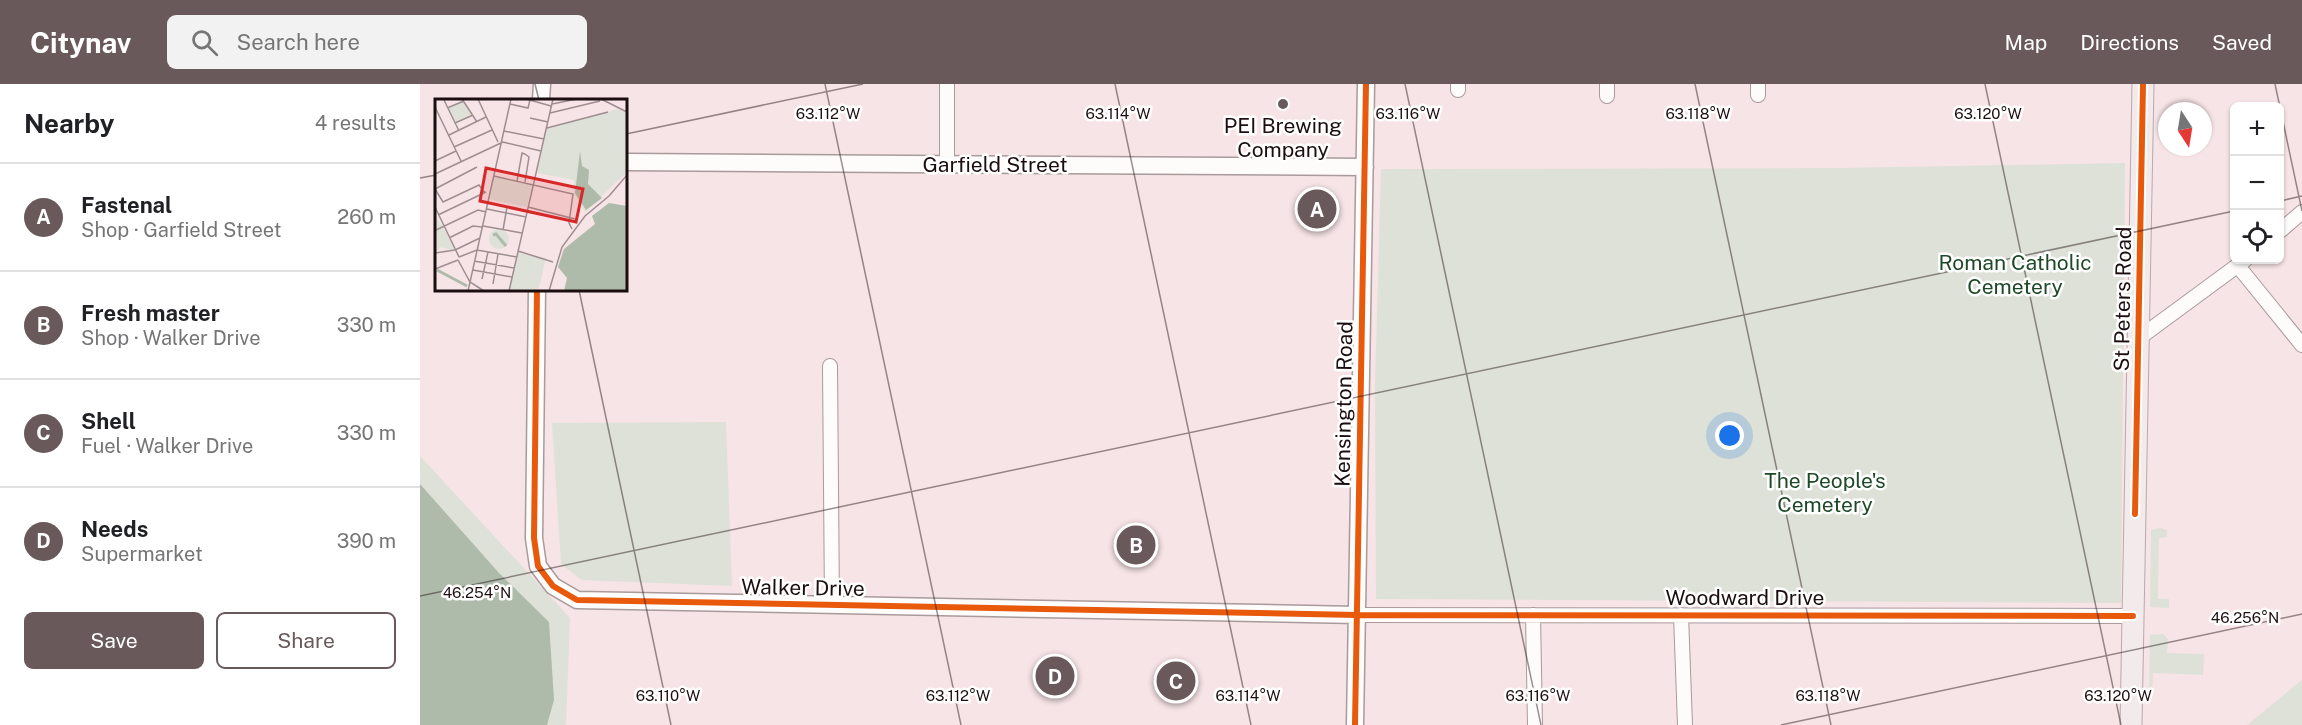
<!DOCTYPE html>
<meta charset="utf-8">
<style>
:root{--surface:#fff;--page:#f2f2f2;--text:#202124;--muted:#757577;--line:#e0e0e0;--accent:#69595b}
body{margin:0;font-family:"Public Sans",sans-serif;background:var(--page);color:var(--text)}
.controls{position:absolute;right:18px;top:18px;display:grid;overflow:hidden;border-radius:9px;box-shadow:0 2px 4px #0004}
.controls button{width:54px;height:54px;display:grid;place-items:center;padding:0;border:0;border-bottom:2px solid var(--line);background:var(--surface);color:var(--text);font:30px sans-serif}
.compass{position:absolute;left:1738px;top:18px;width:54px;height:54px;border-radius:50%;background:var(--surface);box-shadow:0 2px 4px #0004;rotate:168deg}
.you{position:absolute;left:1310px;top:352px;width:21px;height:21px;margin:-15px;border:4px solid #fff;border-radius:50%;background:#1a73e8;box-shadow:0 0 0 9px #1a73e833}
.badge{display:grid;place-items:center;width:39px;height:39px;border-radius:50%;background:var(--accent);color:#fff;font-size:20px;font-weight:700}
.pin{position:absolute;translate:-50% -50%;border:3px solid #fff;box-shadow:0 2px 6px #0006}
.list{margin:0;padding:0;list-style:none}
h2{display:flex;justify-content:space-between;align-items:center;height:78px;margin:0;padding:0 24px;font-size:26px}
h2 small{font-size:20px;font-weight:400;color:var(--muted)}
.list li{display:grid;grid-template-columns:39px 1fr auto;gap:18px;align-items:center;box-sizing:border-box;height:108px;padding:0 24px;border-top:2px solid var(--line)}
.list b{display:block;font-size:22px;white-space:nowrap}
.list p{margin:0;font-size:20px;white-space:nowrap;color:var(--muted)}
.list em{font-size:20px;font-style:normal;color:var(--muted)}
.actions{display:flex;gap:12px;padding:18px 24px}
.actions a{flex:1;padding:14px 0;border:2px solid var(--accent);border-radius:9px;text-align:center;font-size:21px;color:var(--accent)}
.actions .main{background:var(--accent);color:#fff}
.icon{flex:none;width:33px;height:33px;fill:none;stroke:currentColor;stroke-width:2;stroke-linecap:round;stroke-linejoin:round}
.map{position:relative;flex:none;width:1882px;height:641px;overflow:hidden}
header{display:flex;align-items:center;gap:36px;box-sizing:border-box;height:84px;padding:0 30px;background:var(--accent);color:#fff}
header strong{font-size:28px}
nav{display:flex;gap:33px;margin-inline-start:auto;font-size:21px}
.search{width:420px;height:54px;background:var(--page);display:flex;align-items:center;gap:15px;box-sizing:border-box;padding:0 21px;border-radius:9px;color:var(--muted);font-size:22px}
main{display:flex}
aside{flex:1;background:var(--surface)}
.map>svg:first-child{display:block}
.green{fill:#dee1d7}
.water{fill:#aebbab}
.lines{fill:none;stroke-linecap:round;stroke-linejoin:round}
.minor-casing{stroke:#a99a9b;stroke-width:16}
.tertiary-casing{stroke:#a99a9b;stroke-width:19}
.primary-casing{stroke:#bba8aa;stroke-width:23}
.minor{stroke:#fefbfb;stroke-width:14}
.tertiary{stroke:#fefbfb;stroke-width:16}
.primary{stroke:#f3eaeb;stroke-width:21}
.cycleway-casing{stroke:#fff;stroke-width:10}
.cycleway{stroke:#e8590c;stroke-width:6}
.ticks{fill:none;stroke:#1c0e10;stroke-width:1.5;stroke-opacity:0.45}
.poi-dot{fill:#69595b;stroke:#fff;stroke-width:2}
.labels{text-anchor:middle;stroke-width:5;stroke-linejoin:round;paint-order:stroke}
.poi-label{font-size:21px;fill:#1c0e10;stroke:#fff}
.street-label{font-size:21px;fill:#1c0e10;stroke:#fff}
.park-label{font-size:21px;fill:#1e4927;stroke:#fff}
.inset-river{fill:none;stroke:#aebbab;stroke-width:3}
.inset-road{fill:none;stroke:#9f8e90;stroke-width:1.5}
.view{fill:#d62828;fill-opacity:0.15;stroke:#d62828;stroke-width:3}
.inset-edge{fill:none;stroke:#1c0e10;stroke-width:3}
.ticks-label{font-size:15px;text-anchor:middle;fill:#1c0e10;stroke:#fff;stroke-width:5;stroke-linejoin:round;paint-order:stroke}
</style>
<header>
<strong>Citynav</strong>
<div class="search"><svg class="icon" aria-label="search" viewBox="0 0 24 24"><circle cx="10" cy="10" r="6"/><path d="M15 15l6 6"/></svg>Search here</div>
<nav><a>Map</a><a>Directions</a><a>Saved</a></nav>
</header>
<main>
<aside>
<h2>Nearby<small>4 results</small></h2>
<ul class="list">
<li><span class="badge">A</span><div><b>Fastenal</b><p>Shop · Garfield Street</p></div><em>260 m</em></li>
<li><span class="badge">B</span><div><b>Fresh master</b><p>Shop · Walker Drive</p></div><em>330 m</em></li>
<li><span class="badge">C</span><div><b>Shell</b><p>Fuel · Walker Drive</p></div><em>330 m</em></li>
<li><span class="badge">D</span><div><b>Needs</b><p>Supermarket</p></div><em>390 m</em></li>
</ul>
<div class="actions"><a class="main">Save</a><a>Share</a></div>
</aside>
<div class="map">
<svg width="1882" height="641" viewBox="0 0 1882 641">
<rect width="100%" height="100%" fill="#f7e4e6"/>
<path class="green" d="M1705,79l-4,440 -745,-4 -1,-214 6,-216 462,-1z
M306,338l6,164 -150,-6 -21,-16 -9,-141z
M0,372l150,162 -4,107h-146z
M1740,444l7,2v7l-8,1 -1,61h11v9l-19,-1 1,-77z
M1743,550l5,5 -1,14 37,1 -1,21 -50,-2 -1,27 -3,-1 1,-64z
M1882,596v45h-55z"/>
<path class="water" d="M0,400l79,89 50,49 5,78 -7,25h-127z"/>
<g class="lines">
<defs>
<path id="minor" d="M1038,0v6
M1187,0v12
M1338,0v11
M527,81v-81
M1860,147l22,-19
M1818,182l64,79
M1719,254l106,-78
M410,282l2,239
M937,531l776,1
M1113,531l2,110
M1261,531l4,110"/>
<path id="tertiary" d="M121,16l1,-16
M206,78l739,5
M117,206l-3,248 4,28 15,20 24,14 780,15
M935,641l11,-641"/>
<path id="primary" d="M1711,641l12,-641"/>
</defs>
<use href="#minor" class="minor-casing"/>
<use href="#tertiary" class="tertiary-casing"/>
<use href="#primary" class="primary-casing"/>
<use href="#minor" class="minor"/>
<use href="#tertiary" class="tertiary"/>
<use href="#primary" class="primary"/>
<defs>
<path id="cycleway" d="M117,206l-3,248 4,28 15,20 24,14 780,15 776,1
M1715,430l8,-430
M935,641l11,-641"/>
</defs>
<use href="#cycleway" class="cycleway-casing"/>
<use href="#cycleway" class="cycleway"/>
</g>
<path class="ticks" d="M115,0l4,16M405,0l136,641M695,0l136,641M985,0l136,641M1275,0l136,641M1565,0l136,641M1855,0l27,127M206,50l237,-50M0,94l16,-3M1860,117l22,-5M159,206l92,435M0,512l1814,-385M1361,641l521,-111"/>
<circle class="poi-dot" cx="863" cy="20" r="6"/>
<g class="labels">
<g class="poi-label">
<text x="863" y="49">PEI Brewing<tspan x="863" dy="24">Company</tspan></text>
</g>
<g class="street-label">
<text x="575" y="88">Garfield Street</text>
<text transform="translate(1703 215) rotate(-89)" y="7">St Peters Road</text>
<text transform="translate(924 320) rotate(-89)" y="7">Kensington Road</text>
<text transform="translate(383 504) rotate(1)" y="7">Walker Drive</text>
<text x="1325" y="521">Woodward Drive</text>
</g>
<g class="park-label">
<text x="1595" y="186">Roman Catholic<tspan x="1595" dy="24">Cemetery</tspan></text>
<text x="1405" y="404">The People's<tspan x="1405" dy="24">Cemetery</tspan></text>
</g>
</g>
<g transform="translate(15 15)">
<rect width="192" height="192" fill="#f7e4e6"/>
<path d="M29,2l9,13 -18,8 -7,-14zM183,10l9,4v59l-42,40 -11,-19v-13l-37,-7 10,-44zM59,78l38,8 -5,22 -38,-8zM0,117l9,13 11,22 -14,-4 -6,6zM54 140a10 10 0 1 1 20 0a10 10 0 1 1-20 0ZM83,154l28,5 -8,33h-29z" fill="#dee1d7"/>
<path d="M145,52l2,15 7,4 -1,14 14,14 -16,12 -11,-17zM174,104l18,3v85h-63l3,-13 -9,-11 6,-18 31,-25 -3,-8z" fill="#aebbab"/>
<path class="inset-river" d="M58,136l3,-1 10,12M2,171l30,16"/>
<path class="inset-road" d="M27,0l15,23M43,0l20,43M91,0l25,7M166,0l26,13M9,1l15,31M75,5l18,4 2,-8M117,5l25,-5M0,8l26,54M12,9l17,-7M115,14l50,-12M95,19l18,4M20,24l18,-8M112,29l61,-16M69,32l40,8M14,36l37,-18M68,43l38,9M19,48l38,-17M0,62l21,-10M0,75l68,-32M59,77l79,18 -4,29 3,6M82,82l5,-28 3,1M90,83l4,-25 -4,-3M0,90l8,13 36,-17 6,8M0,90l42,-22M0,108l24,50M93,108l47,12M52,110l39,8M3,116l48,-23M48,127l39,7M1,131l42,-20 8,2M68,131l4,-23M14,139l24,-12 9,1M20,151l25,-12M83,152l35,11M0,154l20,-3M24,158l18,-7 40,7M23,161l12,22 14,9M39,162l40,7M0,170l23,-9M38,171l39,7M47,180l6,-27M58,185l5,-30M33,192l43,-192M74,192l44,-192M114,192l13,-44 23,-31 24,-20 18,-21"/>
<path class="view" d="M51,69l97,21 -7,33 -96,-21z"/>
<rect width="192" height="192" class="inset-edge"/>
</g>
<g class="ticks-label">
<text x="408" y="35">63.112°W</text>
<text x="698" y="35">63.114°W</text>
<text x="988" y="35">63.116°W</text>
<text x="1278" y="35">63.118°W</text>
<text x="1568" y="35">63.120°W</text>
<text x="57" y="514">46.254°N</text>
<text x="1825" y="539">46.256°N</text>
<text x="248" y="617">63.110°W</text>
<text x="538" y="617">63.112°W</text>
<text x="828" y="617">63.114°W</text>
<text x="1118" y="617">63.116°W</text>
<text x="1408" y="617">63.118°W</text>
<text x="1698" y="617">63.120°W</text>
</g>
</svg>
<div class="controls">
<button>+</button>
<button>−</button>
<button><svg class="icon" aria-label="locate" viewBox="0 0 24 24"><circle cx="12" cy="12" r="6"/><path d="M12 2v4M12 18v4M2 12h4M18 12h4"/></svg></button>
</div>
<svg class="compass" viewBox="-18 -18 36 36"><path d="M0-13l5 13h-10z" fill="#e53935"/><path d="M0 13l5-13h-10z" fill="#757577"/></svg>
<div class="you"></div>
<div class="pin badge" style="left:897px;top:125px">A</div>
<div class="pin badge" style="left:716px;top:461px">B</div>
<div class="pin badge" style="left:756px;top:597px">C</div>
<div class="pin badge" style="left:635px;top:592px">D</div>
</div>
</main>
